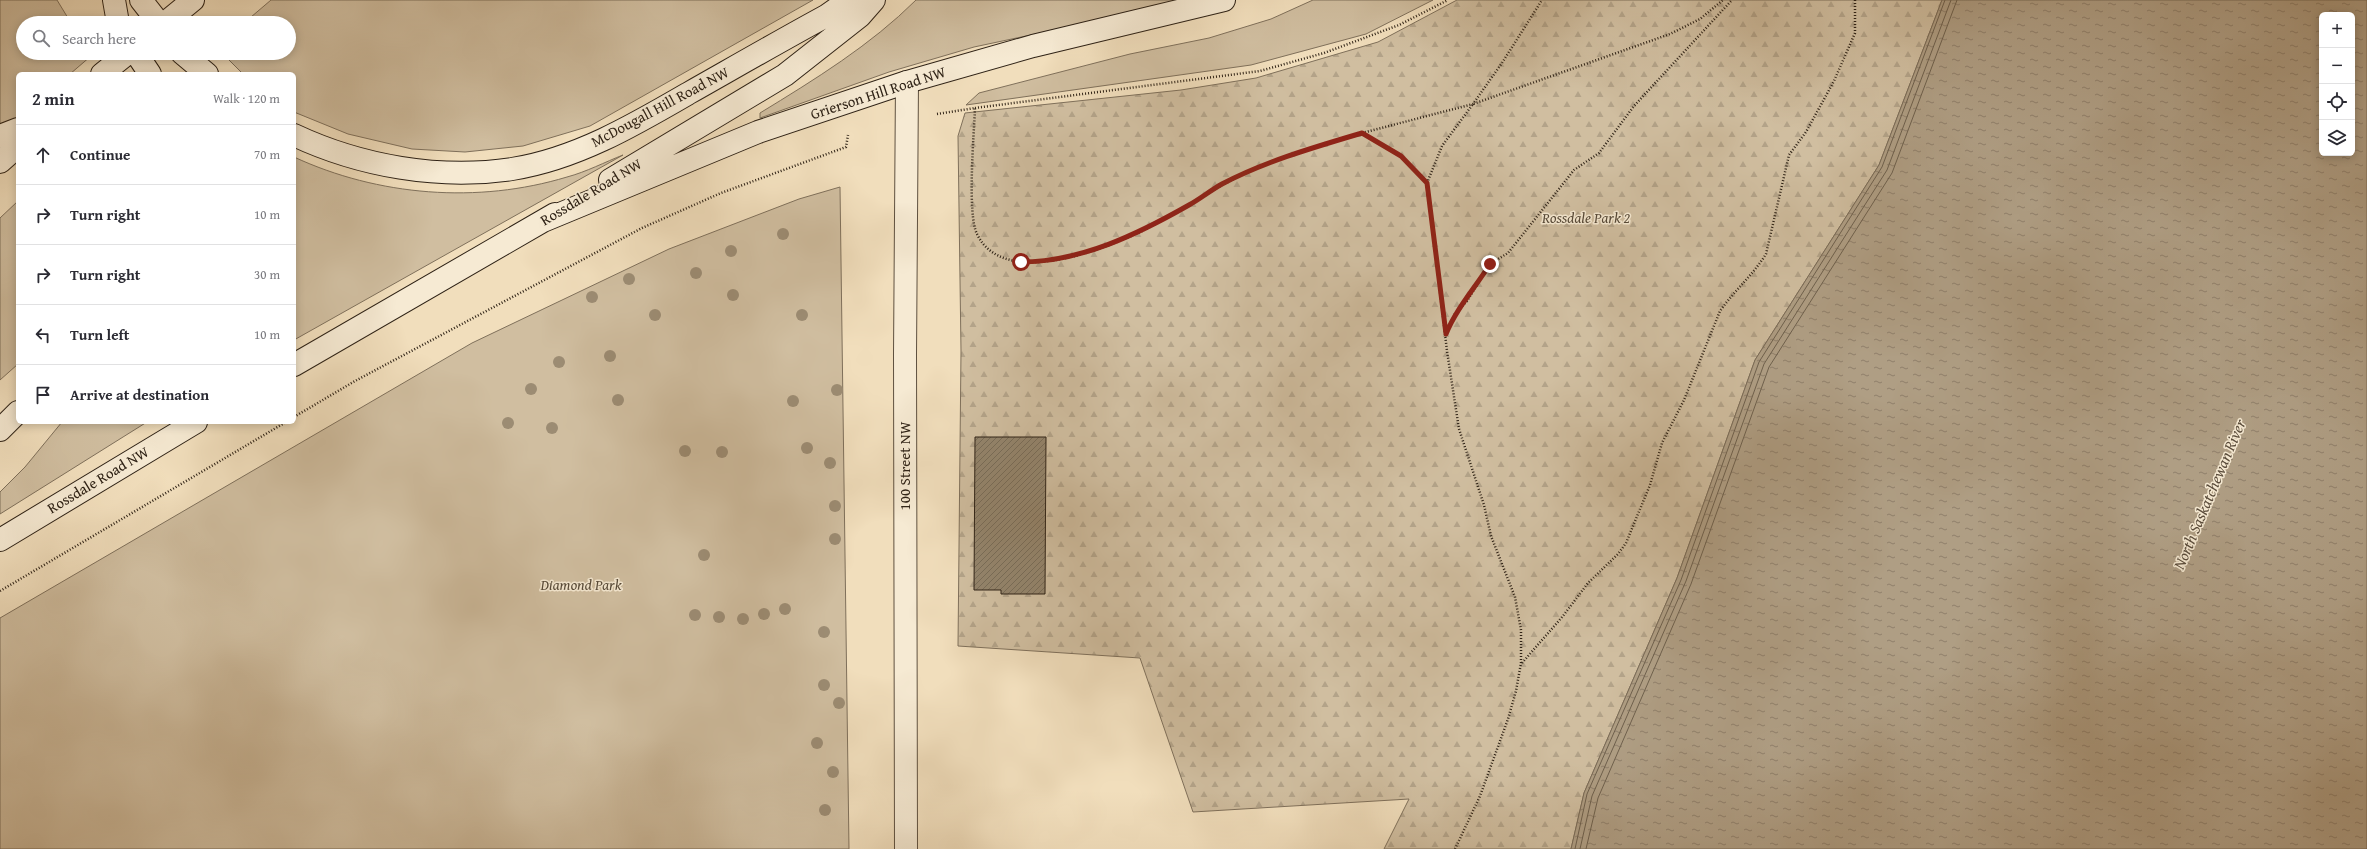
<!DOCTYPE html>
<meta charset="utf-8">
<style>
:root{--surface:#fff;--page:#f2f2f3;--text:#2b2b33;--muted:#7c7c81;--line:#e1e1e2}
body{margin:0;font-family:"Gentium Book Plus",serif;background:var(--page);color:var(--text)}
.controls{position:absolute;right:12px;top:12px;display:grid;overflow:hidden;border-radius:6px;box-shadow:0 2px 10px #0003}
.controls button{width:36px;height:36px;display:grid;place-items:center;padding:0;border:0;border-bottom:1px solid var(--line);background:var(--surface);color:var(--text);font:20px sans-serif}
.stop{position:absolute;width:12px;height:12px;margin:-9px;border:3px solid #8f2418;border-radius:50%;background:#fff}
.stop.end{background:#8f2418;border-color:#fff;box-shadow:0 1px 4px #0008}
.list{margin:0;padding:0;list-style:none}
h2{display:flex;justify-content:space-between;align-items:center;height:52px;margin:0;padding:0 16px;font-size:17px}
h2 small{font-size:13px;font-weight:400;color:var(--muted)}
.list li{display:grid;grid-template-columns:26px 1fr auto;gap:12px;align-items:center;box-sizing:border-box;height:60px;padding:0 16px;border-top:1px solid var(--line)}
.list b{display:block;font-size:15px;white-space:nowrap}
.list em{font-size:13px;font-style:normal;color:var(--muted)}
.icon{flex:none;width:22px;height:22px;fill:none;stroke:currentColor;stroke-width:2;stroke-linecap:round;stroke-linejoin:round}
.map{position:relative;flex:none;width:2367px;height:849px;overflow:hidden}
.search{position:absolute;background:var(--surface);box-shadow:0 2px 10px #0003;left:16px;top:16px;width:280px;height:44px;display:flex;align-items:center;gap:10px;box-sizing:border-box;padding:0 14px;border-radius:22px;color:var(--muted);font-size:15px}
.panel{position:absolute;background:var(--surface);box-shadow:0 2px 10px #0003;left:16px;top:72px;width:280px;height:352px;border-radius:6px}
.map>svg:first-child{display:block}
.green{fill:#d0bea0;stroke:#7f705b}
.forest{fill:url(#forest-firs);stroke:#7f705b}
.water{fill:url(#water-ripples);stroke:#7b6c58;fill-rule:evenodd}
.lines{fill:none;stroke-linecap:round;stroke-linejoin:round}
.shore{stroke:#6e604d;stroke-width:1}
.building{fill:url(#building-hatch);stroke:#2e2216}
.street-casing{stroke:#5f5140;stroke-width:24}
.secondary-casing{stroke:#2e2216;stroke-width:24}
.path{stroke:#2e2216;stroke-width:2.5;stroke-dasharray:1 2;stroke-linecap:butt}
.street{stroke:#f6ead3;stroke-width:22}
.secondary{stroke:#f6ead3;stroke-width:22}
.tree{fill:#9c8c73}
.route{stroke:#8f2418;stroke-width:5}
.labels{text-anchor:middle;stroke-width:3;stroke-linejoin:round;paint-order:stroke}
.street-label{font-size:15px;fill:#2e2216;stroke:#f6ead3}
.park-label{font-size:15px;font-style:italic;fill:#564938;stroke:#f6ead3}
.water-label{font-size:16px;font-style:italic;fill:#5b4d3c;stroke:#f6ead3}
</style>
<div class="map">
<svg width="2367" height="849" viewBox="0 0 2367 849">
<defs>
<pattern id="forest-firs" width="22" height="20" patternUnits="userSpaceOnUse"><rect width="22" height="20" fill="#d0bea0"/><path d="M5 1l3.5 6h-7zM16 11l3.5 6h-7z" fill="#b3a389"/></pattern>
<pattern id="water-ripples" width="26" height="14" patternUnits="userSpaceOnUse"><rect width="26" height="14" fill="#af9e84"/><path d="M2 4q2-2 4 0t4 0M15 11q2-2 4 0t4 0" fill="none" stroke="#8f806b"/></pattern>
<pattern id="building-hatch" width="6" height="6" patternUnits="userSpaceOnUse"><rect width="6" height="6" fill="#93846c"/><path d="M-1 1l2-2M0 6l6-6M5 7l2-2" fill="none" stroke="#786c58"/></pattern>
</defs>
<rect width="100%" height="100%" fill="#f1debc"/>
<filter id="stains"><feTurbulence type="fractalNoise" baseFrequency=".005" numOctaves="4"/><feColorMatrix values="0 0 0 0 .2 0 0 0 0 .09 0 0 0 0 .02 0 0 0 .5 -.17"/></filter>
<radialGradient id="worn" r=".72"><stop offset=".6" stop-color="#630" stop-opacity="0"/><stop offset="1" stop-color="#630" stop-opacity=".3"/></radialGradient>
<path class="green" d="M0,0h57l14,23h-48v30h67l1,3 -21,18h-52v45l-18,8z
M271,0h542l-223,126 -67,20 -58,6 -53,-3 -64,-15 -54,-22v-38h-51l-21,-21h67v-30h-45z
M916,0h280l-222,47 -85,25 -129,46v-5c54,-33 111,-68 156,-113z
M1313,0h120l-67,34 -115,31 -285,40 13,-12 151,-39 79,-16 62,-19z
M623,155l-329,185v-183c84,39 184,47 273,20 19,-5 38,-15 56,-22z
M840,187l9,662h-849v-231l472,-275 197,-94 130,-50z
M18,201v163l-18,16v-162z
M62,422h85l-147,92v-22l25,-25z"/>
<path class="forest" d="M1457,0h485l-63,165 -124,195 -78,218 -93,215 -13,56h-187l25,-50 -216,13 -53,-154 -182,-12 3,-295 -3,-215 7,-23 216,-23 75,-12 122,-36z"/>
<path class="water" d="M1942,0h425v849h-796l13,-56 93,-215 78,-218 124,-195zM2322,15h30v138h-30z"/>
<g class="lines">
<path class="shore" d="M1575,849l12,-55 94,-214 78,-218 123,-195 63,-167
M1580,849l12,-53 94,-215 78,-217 123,-194 64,-170
M1586,849l12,-51 93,-214 78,-217 123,-194 65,-173"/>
</g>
<path class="building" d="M975,437h71l-1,157h-44v-4h-27z"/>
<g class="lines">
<defs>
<path id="street" d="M906,849l-1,-494 2,-273"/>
<path id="secondary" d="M114,0l4,23
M141,0l18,23
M165,23l28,-23
M136,53l14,21
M182,53l25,21
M102,74l26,-21
M294,135c66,31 145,45 218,34 64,-10 122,-44 177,-76 46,-26 91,-52 137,-77l23,-16
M0,136l18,-7
M0,162l18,-16
M610,180l175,-105 75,-59 14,-16
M543,221l215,-89 149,-50 126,-36 191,-46
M294,365l261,-151
M0,430l18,-18
M0,540l196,-118"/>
</defs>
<use href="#street" class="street-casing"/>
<use href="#secondary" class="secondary-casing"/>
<path class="path" d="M975,108l285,-37 64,-18 75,-28 49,-25
M937,114l38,-6c-1,26 -8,106 2,126 26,55 125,16 165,-3 36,-18 69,-42 106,-59 36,-16 76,-27 114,-39l39,23 26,27
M1362,133l111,-29 29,-41 40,-63
M1446,334l8,-19 13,-14 23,-37 18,-11 66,-83 25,-17 35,-47 98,-106
M294,417l61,-36 287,-153 79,-35 125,-46 2,-12
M0,591l286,-169
M1522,663l41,-47 25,-33 30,-29 8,-11 24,-58 12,-42 22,-43 36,-89c14,-20 33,-36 46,-57l23,-99 17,-23 28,-51 21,-48v-33
M1455,849l25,-53 28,-77 8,-28 5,-28v-33l-6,-33 -24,-61 -7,-31 -25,-76 -12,-78 -20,-168 15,-37 31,-42 197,-70 30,-15 23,-19"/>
<use href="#street" class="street"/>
<use href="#secondary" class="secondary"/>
</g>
<g class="tree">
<circle cx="783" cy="234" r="6"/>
<circle cx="731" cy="251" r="6"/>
<circle cx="696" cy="273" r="6"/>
<circle cx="629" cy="279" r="6"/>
<circle cx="733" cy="295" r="6"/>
<circle cx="592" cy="297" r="6"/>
<circle cx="655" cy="315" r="6"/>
<circle cx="802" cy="315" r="6"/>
<circle cx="610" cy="356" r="6"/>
<circle cx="559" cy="362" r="6"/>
<circle cx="531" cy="389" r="6"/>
<circle cx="837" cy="390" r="6"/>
<circle cx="618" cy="400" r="6"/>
<circle cx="793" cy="401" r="6"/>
<circle cx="508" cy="423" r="6"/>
<circle cx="552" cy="428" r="6"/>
<circle cx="807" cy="448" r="6"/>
<circle cx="685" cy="451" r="6"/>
<circle cx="722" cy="452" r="6"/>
<circle cx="830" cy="463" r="6"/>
<circle cx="835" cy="506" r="6"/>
<circle cx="835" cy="539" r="6"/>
<circle cx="704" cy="555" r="6"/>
<circle cx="785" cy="609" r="6"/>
<circle cx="764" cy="614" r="6"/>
<circle cx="695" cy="615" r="6"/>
<circle cx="719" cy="617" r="6"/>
<circle cx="743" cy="619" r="6"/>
<circle cx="824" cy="632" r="6"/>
<circle cx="824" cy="685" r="6"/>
<circle cx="839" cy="703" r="6"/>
<circle cx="817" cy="743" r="6"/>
<circle cx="833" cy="772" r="6"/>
<circle cx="825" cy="810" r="6"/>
</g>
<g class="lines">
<path class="route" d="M1021,262c60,0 117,-28 168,-57 11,-6 22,-15 33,-21 44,-23 93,-37 140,-51l39,23 26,27 19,151c10,-25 29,-46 44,-70"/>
</g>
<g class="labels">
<g class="street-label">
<text transform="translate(878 93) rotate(-18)" y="5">Grierson Hill Road NW</text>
<text transform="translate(660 107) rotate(-28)" y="5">McDougall Hill Road NW</text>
<text transform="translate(591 192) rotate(-31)" y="5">Rossdale Road NW</text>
<text transform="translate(905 466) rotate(-90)" y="5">100 Street NW</text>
<text transform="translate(98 480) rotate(-31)" y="5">Rossdale Road NW</text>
</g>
<g class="park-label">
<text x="1586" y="223">Rossdale Park 2</text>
<text x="581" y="590">Diamond Park</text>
</g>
<g class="water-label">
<text transform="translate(2209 494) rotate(-67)" y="6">North Saskatchewan River</text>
</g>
</g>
<rect width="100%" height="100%" filter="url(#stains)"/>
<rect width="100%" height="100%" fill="url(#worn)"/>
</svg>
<div class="controls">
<button>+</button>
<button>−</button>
<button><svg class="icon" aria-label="locate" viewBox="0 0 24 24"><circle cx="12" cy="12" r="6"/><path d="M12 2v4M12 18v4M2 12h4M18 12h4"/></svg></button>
<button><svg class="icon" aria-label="layers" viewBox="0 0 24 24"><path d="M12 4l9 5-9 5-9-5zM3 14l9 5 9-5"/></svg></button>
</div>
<div class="stop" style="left:1021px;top:262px"></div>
<div class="stop end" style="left:1490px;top:264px"></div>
<div class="search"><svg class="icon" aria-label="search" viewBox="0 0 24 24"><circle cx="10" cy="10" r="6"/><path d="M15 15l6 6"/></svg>Search here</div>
<section class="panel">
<h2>2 min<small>Walk · 120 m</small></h2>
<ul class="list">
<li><svg class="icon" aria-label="ahead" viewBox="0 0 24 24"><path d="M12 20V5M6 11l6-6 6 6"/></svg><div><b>Continue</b></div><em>70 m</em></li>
<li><svg class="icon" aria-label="right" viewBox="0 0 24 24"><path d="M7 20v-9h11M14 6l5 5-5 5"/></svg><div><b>Turn right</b></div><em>10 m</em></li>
<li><svg class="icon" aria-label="right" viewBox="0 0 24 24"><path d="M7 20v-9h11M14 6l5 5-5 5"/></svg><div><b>Turn right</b></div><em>30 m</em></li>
<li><svg class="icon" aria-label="left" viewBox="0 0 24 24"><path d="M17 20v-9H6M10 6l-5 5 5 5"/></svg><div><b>Turn left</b></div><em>10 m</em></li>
<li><svg class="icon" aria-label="arrive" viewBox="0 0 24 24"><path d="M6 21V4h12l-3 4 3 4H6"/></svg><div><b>Arrive at destination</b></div></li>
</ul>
</section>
</div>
